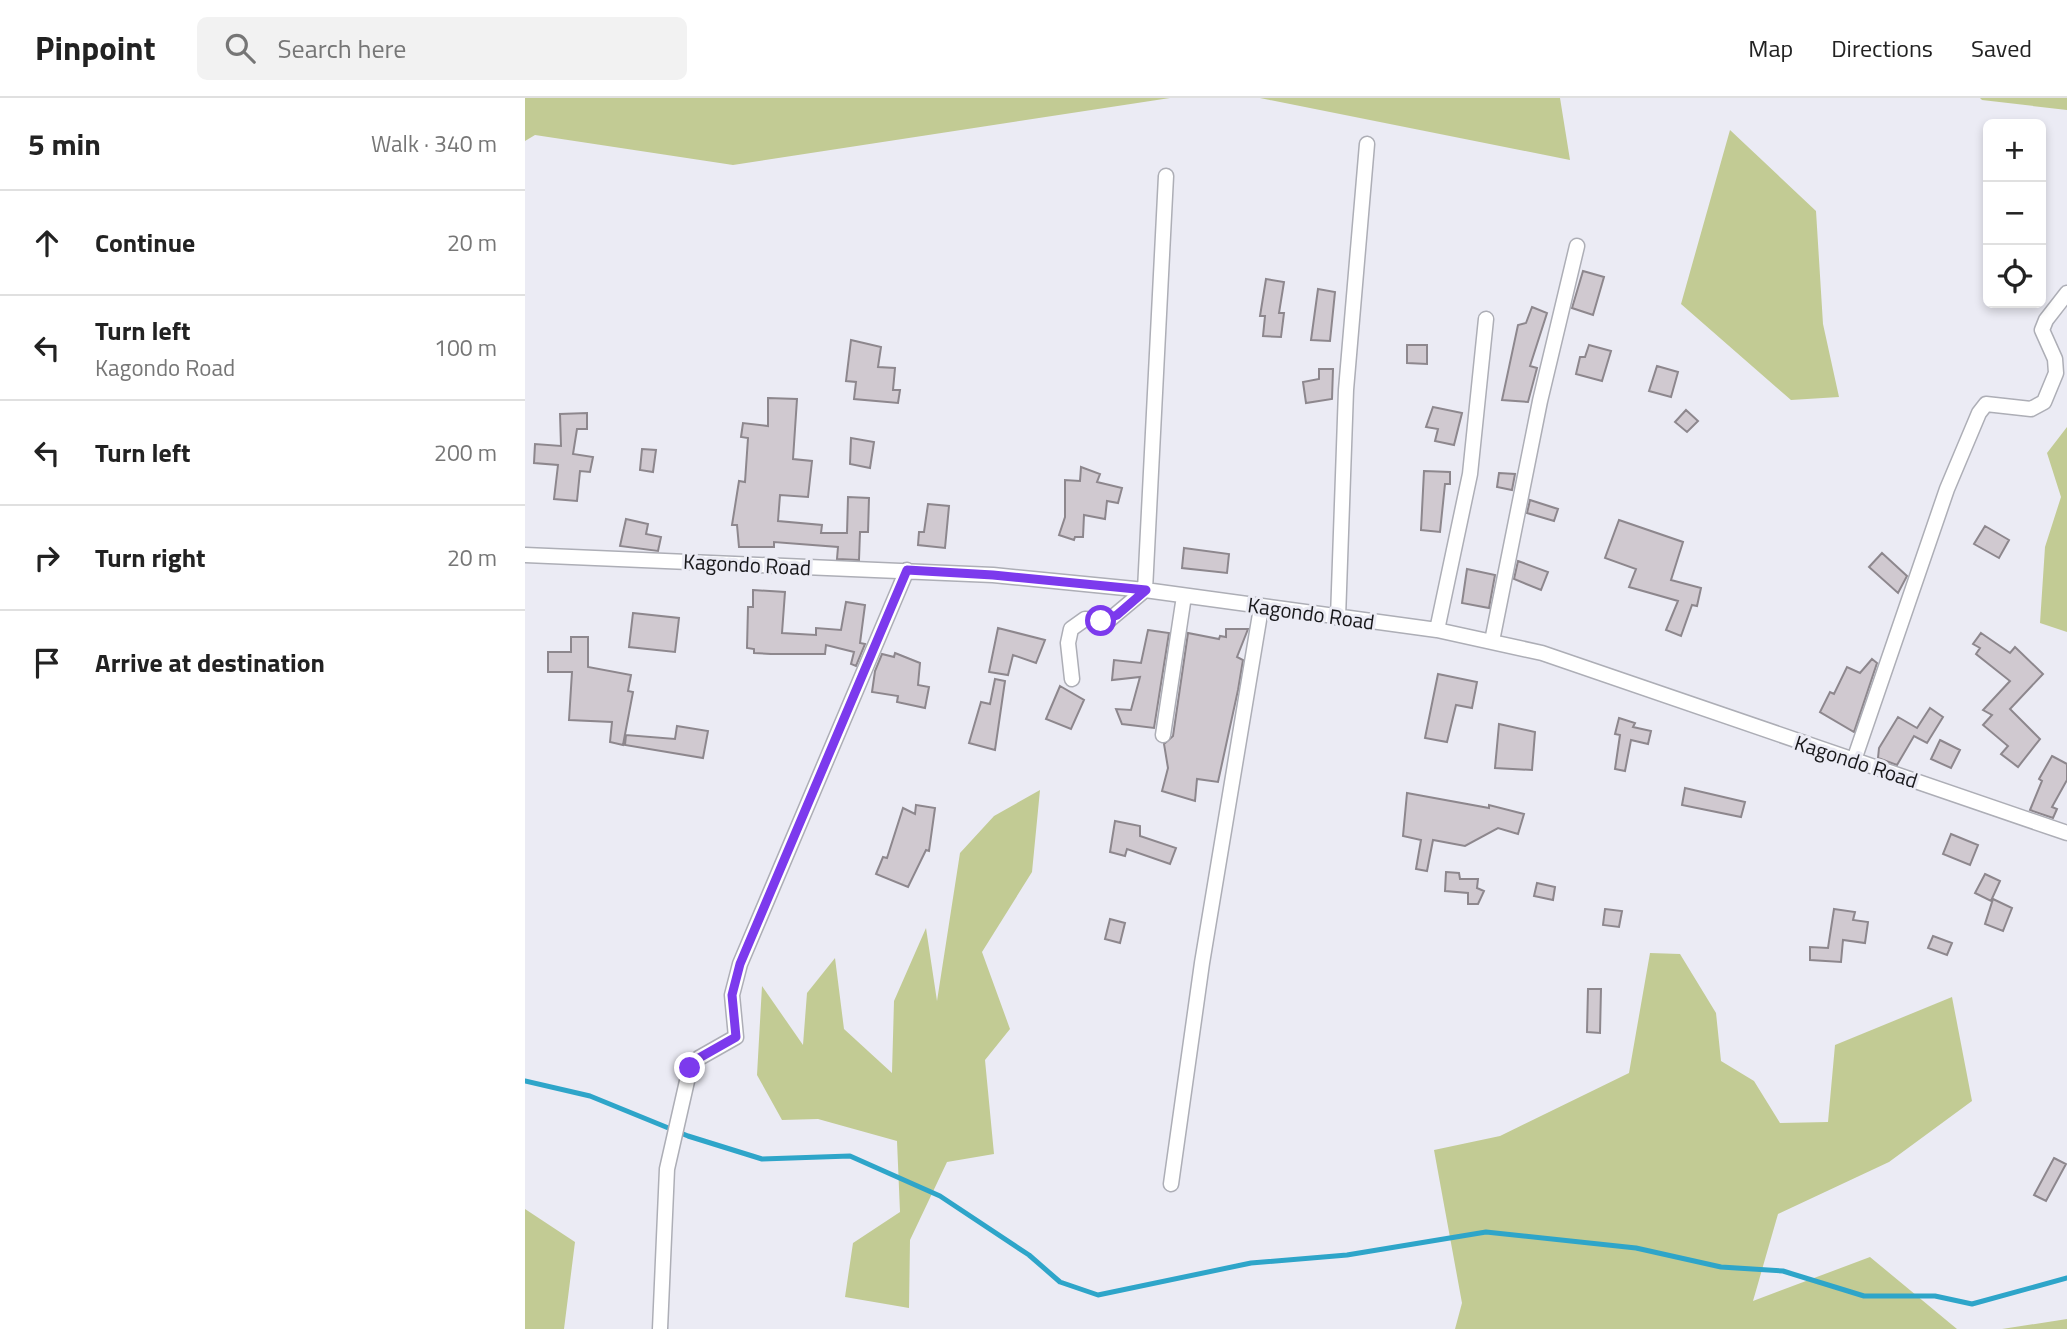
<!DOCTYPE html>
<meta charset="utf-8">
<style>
:root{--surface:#fff;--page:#f2f2f2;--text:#222;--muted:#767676;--line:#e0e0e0}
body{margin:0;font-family:"Titillium Web",sans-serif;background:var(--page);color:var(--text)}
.controls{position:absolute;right:21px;top:21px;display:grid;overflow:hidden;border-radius:10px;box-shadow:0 4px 10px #0003}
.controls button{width:63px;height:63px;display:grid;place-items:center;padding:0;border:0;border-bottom:2px solid var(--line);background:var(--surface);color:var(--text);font:35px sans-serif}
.stop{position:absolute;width:21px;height:21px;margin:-16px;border:5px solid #7c3aed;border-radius:50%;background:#fff}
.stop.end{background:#7c3aed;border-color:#fff;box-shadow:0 2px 7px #0008}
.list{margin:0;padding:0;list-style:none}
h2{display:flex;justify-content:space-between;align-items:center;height:91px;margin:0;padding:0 28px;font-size:30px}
h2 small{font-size:23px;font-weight:400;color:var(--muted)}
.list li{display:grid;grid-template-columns:46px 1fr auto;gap:21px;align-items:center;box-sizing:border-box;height:105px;padding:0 28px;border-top:2px solid var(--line)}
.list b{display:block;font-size:26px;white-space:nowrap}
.list p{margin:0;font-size:23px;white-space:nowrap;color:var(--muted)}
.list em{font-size:23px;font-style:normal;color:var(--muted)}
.icon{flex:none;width:38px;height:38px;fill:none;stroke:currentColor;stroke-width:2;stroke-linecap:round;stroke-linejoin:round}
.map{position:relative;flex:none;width:1542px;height:1231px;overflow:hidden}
header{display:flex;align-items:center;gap:42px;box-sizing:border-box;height:98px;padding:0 35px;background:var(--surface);border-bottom:2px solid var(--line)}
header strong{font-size:33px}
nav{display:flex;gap:38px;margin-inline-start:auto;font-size:24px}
.search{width:490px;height:63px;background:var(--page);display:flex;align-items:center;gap:18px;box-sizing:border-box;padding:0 24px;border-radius:10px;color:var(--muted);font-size:26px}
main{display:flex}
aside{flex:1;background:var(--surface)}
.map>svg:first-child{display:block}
.green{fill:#c2cb94}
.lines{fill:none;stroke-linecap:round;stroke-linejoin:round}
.stream{stroke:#2ea5c9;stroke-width:5}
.building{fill:#d0c9d0;stroke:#8d878d;stroke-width:2}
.minor-casing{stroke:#adaeb6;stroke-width:17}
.minor{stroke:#fff;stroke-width:14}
.route{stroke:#7c3aed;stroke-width:9}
.labels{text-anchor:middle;stroke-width:6;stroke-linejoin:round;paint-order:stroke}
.street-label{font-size:21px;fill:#19191c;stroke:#ebebf4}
</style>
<header>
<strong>Pinpoint</strong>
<div class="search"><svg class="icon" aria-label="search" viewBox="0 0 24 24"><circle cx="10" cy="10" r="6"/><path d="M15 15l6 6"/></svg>Search here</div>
<nav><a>Map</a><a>Directions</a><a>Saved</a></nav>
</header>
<main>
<aside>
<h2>5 min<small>Walk · 340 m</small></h2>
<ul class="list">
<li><svg class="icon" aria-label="ahead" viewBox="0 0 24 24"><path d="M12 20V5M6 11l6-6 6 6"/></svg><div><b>Continue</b></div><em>20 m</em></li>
<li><svg class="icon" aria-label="left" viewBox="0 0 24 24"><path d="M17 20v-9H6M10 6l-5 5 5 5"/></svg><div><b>Turn left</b><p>Kagondo Road</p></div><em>100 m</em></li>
<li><svg class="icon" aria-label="left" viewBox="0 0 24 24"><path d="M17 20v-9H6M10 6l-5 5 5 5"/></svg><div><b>Turn left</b></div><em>200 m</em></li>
<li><svg class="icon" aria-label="right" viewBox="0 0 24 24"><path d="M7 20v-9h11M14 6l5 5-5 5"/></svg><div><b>Turn right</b></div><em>20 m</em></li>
<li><svg class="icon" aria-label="arrive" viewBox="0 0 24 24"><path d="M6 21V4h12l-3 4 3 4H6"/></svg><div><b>Arrive at destination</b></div></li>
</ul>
</aside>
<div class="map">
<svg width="1542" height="1231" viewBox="0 0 1542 1231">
<rect width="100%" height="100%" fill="#ebebf4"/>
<path class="green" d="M0,0h645l-437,67 -198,-30 -10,6z
M735,0h300l10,62z
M1455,0h87v12l-85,-10z
M1205,32l86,81 7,113 16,73 -48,3 -110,-96z
M1542,329v205l-27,-9 5,-76 16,-50 -14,-44z
M515,692l-8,82 -50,80 28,77 -25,31 9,94 -47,8 -37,78 -1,68 -64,-11 8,-54 47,-31 -3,-71 -79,-22 -36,1 -25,-45 5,-89 41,59 4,-52 28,-35 9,71 48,44 2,-72 32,-73 11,73 23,-148 34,-37z
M1125,855l30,1 36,59 5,48 33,20 26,42 48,-1 7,-77 117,-48 20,104 -83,61 -111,52 -25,87 117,-44 87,72h-502l7,-26 -28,-153 66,-14 129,-63z
M0,1111l50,33 -11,87h-39z
M1542,1221v10h-65z"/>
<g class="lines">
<path class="stream" d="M0,983l65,15 98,40 74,23 88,-3 90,40 89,59 31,27 38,13 153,-32 96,-8 139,-23 150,16 85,19 62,4 81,25h71l37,8 95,-26"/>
</g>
<path class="building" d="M1058,173l21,6 -11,38 -21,-7z
M741,181l18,3 -5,31h5l-3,24 -18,-1 2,-20h-5z
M793,191l17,3 -5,49 -19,-1z
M1007,209l15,6 -17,53 7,2 -9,34 -26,-2 16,-75 8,-2z
M326,242l30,7 -3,20 17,1 -2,22h7l-2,13 -44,-4 2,-17 -10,-1z
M882,247h20v19l-20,-1z
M1064,247l22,6 -9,30 -26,-7 4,-17h5z
M1132,268l21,6 -7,25 -22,-6z
M794,271h14l-1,30 -26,4 -3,-21 16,-3z
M243,300l29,1 -4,60 19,2 -4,36 -28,-2 -2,26 44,4 -1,8h26l1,-36 21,1 -1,34h-8l-1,28 -22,-1 1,-12 -64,-5v5h-35l-2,-22h-5l7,-44 6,1 3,-44 -7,-1 2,-14 25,3z
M908,309l29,6 -8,32 -19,-4 3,-12 -12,-2z
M1161,312l12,11 -11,11 -12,-10z
M62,315v16h-10l-4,25 20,3 -3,15 -10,-1 -3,30 -23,-2 4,-34 -24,-2 1,-19 26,2 -1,-32z
M326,340l23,4 -4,26 -20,-4z
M117,351l14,1 -3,22 -13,-2z
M556,369l19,7 -3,8 25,6 -4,15 -11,-2 -2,18 -21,-4 -1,22h-8l-1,3 -15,-5 6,-18v-37l15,1z
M899,373l26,1v12h-5l-5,48 -19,-2z
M974,375l16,1 -3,16 -15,-3z
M1005,402l28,9 -4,12 -27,-8z
M403,406l21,2 -4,42 -27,-3 1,-13h5z
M101,421l22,5 -2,10 15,3 -3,14 -38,-5z
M1094,422l64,22 -12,38 30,8 -4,18 -5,-1 -11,31 -15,-6 12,-29 -49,-14 7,-18 -31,-11z
M1460,428l24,14 -10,18 -25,-14z
M659,450l45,6 -2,19 -45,-5z
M1357,455l25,23 -9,17 -29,-26z
M993,463l30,11 -7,18 -27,-11z
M942,471l28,6 -6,33 -27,-5z
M228,492l32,2 -3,41 34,2v-7l25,2 5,-28 19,3 -5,38 5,1 -9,22 -5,-2 3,-12 -28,-7 -1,9h-54l-17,-1v-4l-7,-1 1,-41h5z
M108,515l46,5 -4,34 -46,-5z
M473,530l47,12 -9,23 -23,-8 -5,20 -19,-3z
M701,531h22l-11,28 6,3 -5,30 -20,92 -21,-3 -2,22 -33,-10 6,-23 -4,-24 9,-8 15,-103 31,6 1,-3 6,1z
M623,532l21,3 -15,95 -32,-4 -6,-15 15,1 9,-33 -28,3 2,-20 27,3z
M1456,535l29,20 5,-6 28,27 -33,35 30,30 -22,28 -17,-13 7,-8 -25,-21 9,-10 -9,-5 27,-29 -34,-27 4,-6 -7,-4z
M46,539h17v30l43,8 -3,16 5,1 -10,53 -13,-3 2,-20 -43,-2 3,-48h-24v-20h23z
M370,555l25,10 -2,22 11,2 -4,21 -28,-6 1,-6 -26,-4 3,-21 7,-17 12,3z
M1347,561l5,4 -23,69 -34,-20 10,-20 4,2 13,-27 13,6z
M913,576l39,8 -5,26 -16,-3 -9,37 -22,-4z
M470,581l10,2 -10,69 -26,-7 12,-41 9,2z
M535,588l24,14 -13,29 -25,-10z
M1405,610l13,9 -16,26 -13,-7 -17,29 -19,-7 1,-10 19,-31 19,11z
M1094,620l16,5 -2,4 18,4 -3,13 -17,-4 -6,31 -10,-2 5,-34 -5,-1z
M974,626l36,8 -3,38 -37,-2z
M152,628l31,5 -5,27 -78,-13 1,-10 49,4z
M1415,642l20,10 -9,18 -20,-9z
M1527,658l15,8v16l-15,27 5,2 -4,9 -23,-8 12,-29 -3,-2z
M1160,690l60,14 -4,15 -59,-12z
M882,695l82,15v-3l35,9 -6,20 -20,-6 -33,18 -32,-6 -6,31 -11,-2 5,-29 -18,-4z
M391,707l19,3 -6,43 -3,-1 -18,37 -32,-13 7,-17 4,1 16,-50 12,6z
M590,723l25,5v10l36,12 -6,16 -43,-15 -2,7 -15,-4z
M1426,736l27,11 -8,20 -27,-11z
M921,774l13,1 1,6h18l-1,9 7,3 -6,13h-10v-11l-23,-2z
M1460,776l15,7 -9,20 -16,-8z
M1012,785l18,4 -2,13 -19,-4z
M1468,801l19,9 -9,23 -18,-7z
M1080,811l17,2 -3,16 -16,-2z
M1309,811l21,3 -2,8 15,2 -3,21 -22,-3 -2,22 -31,-2v-13l18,1z
M585,821l15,4 -5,20 -15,-4z
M1408,838l19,7 -5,12 -19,-7z
M1063,891h13l-1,44 -13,-1z
M1529,1060l12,6 -20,37 -12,-6z"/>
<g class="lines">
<defs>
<path id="minor" d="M0,457l468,20 152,15 292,40 105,23 525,180
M813,520l8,-228 21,-246
M912,532l33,-156 16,-155
M967,543l48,-240 37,-155
M547,581l-4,-36 3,-14 14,-10 23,2 37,-31 21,-414
M638,637l21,-139
M1329,662l93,-271 32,-76 7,-9 45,5 13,-7 12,-29 -1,-14 -13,-29 4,-10 21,-27
M646,1086l31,-221 59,-355
M135,1231l7,-160 23,-101 9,-10 37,-21 -4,-42 8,-31 167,-394"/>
</defs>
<use href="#minor" class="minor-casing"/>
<use href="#minor" class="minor"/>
</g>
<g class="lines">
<path class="route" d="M165,970l9,-10 37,-21 -4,-42 8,-31 167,-394 86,5 153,15 -29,25 -16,6"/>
</g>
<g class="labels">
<g class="street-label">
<text transform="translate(222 467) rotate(3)" y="7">Kagondo Road</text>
<text transform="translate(786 516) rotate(8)" y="7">Kagondo Road</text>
<text transform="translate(1331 664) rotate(18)" y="7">Kagondo Road</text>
</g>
</g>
</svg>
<div class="controls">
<button>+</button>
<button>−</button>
<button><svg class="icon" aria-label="locate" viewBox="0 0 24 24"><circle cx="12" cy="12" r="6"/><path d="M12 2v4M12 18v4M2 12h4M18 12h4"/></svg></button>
</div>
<div class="stop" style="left:576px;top:523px"></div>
<div class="stop end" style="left:165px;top:970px"></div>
</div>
</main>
